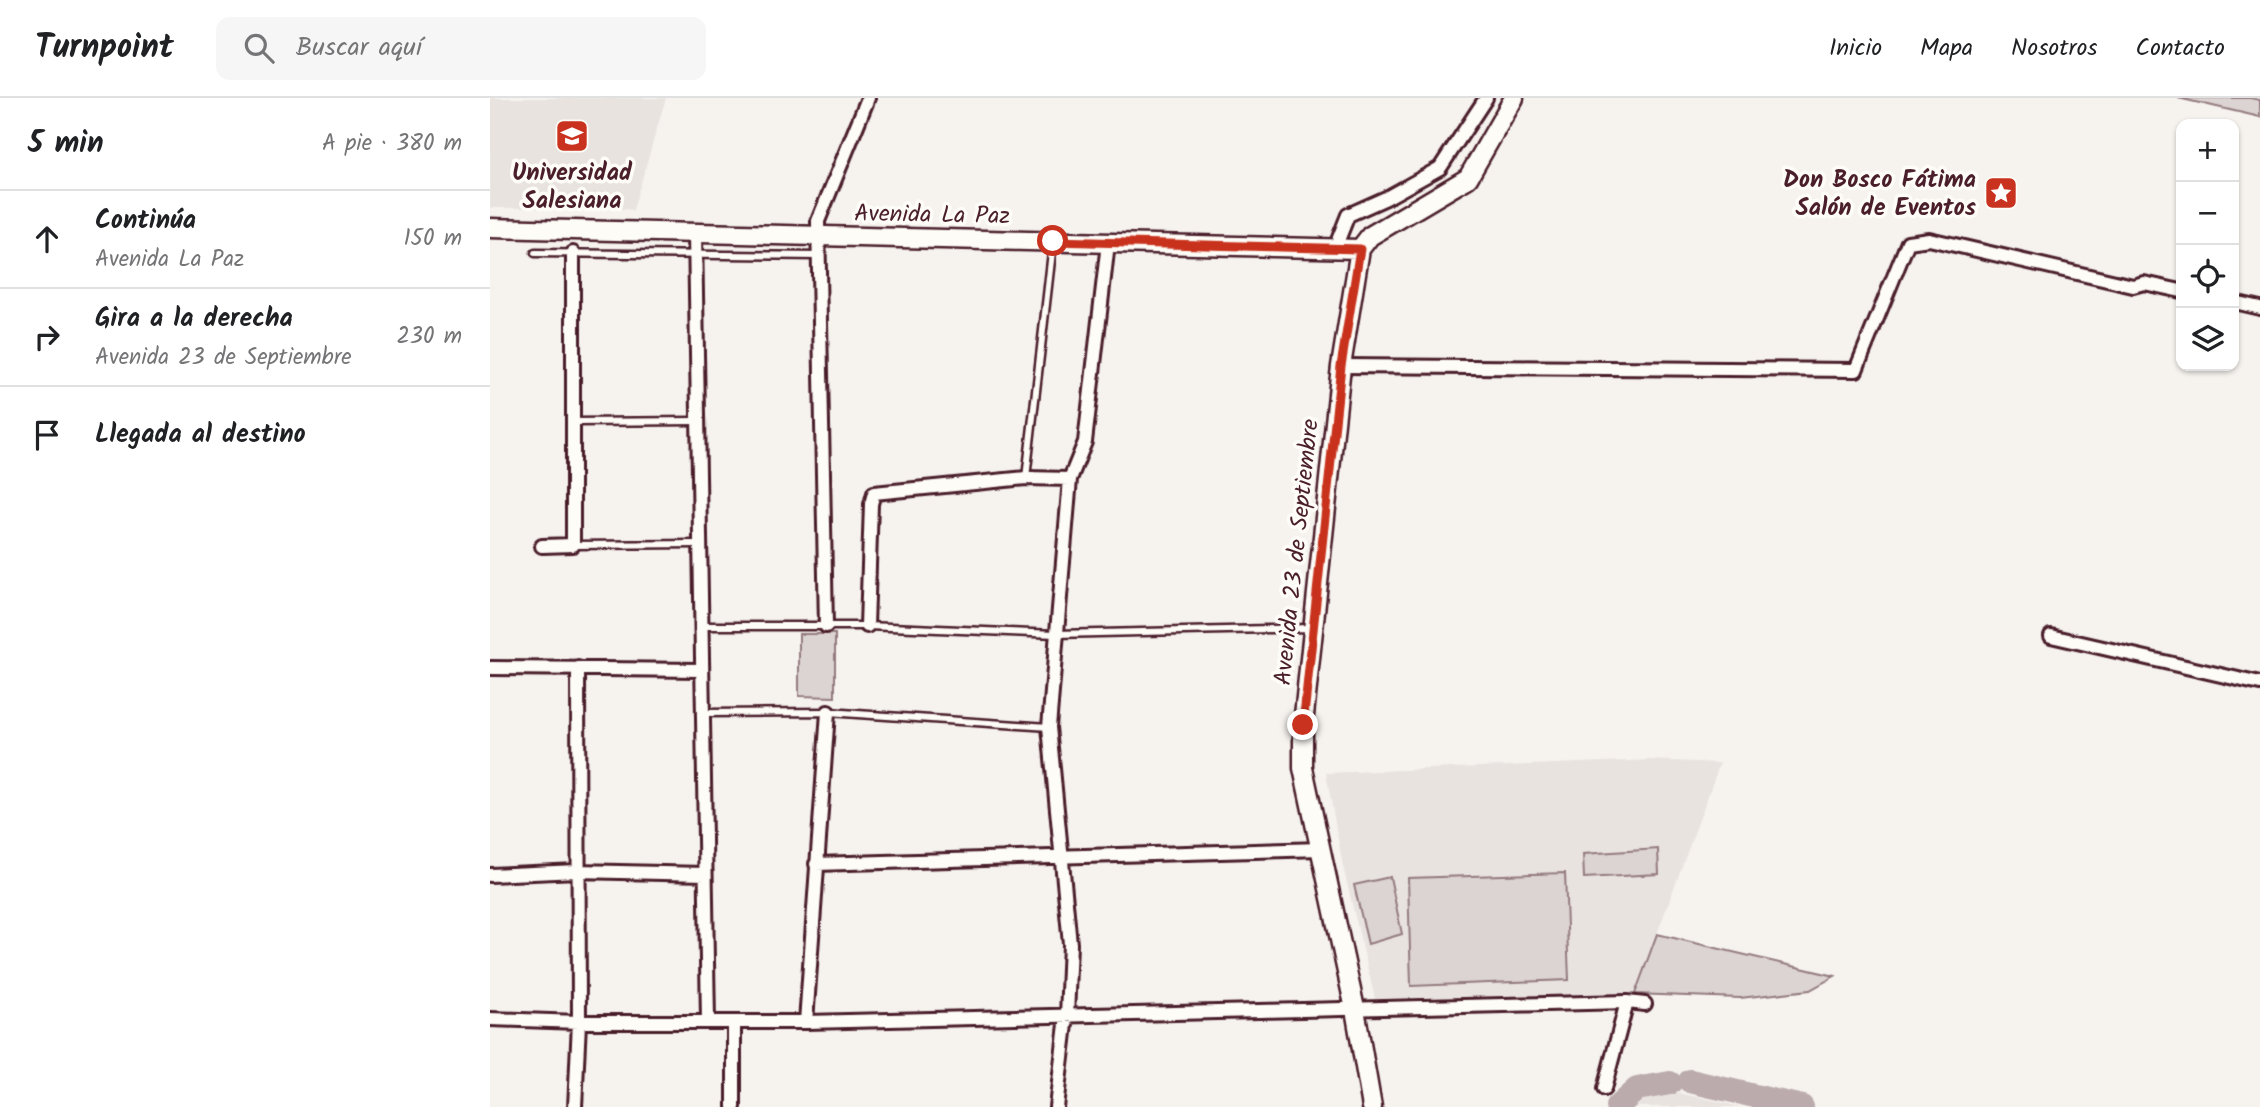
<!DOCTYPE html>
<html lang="es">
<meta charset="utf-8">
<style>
:root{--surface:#fff;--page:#f6f6f6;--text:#202124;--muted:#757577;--line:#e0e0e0}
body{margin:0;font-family:Kalam,sans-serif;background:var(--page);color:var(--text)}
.controls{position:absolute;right:21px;top:21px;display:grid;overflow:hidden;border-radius:14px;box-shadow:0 2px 5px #0004}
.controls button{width:63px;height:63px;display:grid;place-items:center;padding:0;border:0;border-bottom:2px solid var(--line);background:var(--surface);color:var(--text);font:35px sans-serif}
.stop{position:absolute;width:21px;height:21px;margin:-16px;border:5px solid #c8321e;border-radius:50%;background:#fff}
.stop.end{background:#c8321e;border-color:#fff;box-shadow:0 2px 7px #0008}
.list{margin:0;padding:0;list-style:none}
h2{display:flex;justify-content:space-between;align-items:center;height:91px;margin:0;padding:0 28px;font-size:30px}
h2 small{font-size:23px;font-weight:400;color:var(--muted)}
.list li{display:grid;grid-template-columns:46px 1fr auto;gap:21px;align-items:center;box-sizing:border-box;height:98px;padding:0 28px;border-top:2px solid var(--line)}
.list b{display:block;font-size:26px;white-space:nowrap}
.list p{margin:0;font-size:23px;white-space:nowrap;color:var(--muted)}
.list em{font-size:23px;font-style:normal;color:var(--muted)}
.icon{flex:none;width:38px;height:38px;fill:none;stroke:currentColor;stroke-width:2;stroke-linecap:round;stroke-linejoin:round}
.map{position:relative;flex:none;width:1770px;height:1009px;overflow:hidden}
header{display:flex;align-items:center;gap:42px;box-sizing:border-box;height:98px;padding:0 35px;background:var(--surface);border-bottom:2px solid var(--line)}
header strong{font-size:33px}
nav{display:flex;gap:38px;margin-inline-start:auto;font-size:24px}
.search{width:490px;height:63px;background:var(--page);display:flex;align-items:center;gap:18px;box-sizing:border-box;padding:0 24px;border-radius:14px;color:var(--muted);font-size:26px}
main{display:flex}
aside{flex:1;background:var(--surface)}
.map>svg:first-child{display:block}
.built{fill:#e9e3e0}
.green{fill:#dcd4d2;stroke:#937a7e;stroke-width:2}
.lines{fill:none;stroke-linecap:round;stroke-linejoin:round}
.river{stroke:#bbabac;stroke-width:24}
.lane-casing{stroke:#4a1f2b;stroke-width:11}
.street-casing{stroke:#4a1f2b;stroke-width:18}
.secondary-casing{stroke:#4a1f2b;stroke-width:23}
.lane{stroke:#fdfcf7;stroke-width:6}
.street{stroke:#fdfcf7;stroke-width:12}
.secondary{stroke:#fdfcf7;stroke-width:18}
.route{stroke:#c8321e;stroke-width:9}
.labels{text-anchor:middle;stroke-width:7;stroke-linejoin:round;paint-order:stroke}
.poi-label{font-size:24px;font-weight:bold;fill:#4a1f2b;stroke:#fdfcf7}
.street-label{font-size:24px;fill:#4a1f2b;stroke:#fdfcf7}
</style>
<header>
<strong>Turnpoint</strong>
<div class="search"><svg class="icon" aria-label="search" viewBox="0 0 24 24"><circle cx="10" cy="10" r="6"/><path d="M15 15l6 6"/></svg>Buscar aquí</div>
<nav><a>Inicio</a><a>Mapa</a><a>Nosotros</a><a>Contacto</a></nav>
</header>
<main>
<aside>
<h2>5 min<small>A pie · 380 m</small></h2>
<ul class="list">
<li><svg class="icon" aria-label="ahead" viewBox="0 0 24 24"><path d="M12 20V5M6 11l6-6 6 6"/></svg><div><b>Continúa</b><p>Avenida La Paz</p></div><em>150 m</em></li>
<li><svg class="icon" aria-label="right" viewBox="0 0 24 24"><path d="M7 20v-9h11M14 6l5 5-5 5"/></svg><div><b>Gira a la derecha</b><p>Avenida 23 de Septiembre</p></div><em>230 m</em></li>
<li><svg class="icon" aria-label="arrive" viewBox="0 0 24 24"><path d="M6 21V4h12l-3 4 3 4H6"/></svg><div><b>Llegada al destino</b></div></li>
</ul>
</aside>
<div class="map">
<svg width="1770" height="1009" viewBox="0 0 1770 1009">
<rect width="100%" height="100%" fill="#f6f3ef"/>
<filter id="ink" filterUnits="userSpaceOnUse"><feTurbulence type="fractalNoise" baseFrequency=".0143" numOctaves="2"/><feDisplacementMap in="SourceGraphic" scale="14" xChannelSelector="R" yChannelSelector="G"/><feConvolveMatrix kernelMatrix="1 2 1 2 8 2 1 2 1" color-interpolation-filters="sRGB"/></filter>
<g filter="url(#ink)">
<path class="built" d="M0,0h176l-33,112 -24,-2h-119z
M1160,662l70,3 -85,231 -260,5 -32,-132 -17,-94z
M1175,993l39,7 36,9h-104l6,-6z"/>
<path class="green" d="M1688,0h72l10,2v17z
M309,536h36v63l-36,-1z
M1168,751l1,25 -75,4 -1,-24z
M1075,775l4,107 -158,6 -3,-108z
M900,779l12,57 -34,10 -14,-59z
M1167,836l178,42 -25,14 -70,8 -105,-4z"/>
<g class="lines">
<path class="river" d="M1200,983l112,26
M1127,1009l20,-18 33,-6"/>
<defs>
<path id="lane" d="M45,155l285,3
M84,324l124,-1
M536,380l27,-235
M83,447l127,-1
M212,528h165l189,8 254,-6
M213,615l125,-1 221,15"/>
<path id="street" d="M205,135l13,788
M845,150l13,-33 38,-17 54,-30 46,-70
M1744,204l26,6
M851,268l515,4 52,-128 21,-3 204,47 11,-3 37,8
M52,448l31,-1v-292
M336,528l-8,-405 50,-123
M377,528l4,-122 3,-11 152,-15 44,1
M1561,538l209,48
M0,570l212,2
M326,766l505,-15
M0,777l87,-4 128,3
M0,921l89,3h227l821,-20 18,2
M316,924l22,-310
M1114,991l23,-87
M85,1009l4,-85 -1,-354
M244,1009v-84
M566,1009l11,-91 3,-72 -21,-217 21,-248 15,-37 23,-199"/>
<path id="secondary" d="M0,130l870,21
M882,1009l-17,-98 -52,-241v-43l38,-359 19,-117 10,-13 98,-58 46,-80"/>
</defs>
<use href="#lane" class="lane-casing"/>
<use href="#street" class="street-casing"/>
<use href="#secondary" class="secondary-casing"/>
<use href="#lane" class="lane"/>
<use href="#street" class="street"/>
<use href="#secondary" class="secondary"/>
</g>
</g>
<g class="lines" filter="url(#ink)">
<path class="route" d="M563,143l307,8 -19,117 -38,359"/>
</g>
<defs>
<symbol id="university-square" viewBox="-11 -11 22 22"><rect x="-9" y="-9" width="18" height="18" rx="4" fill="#c8321e" stroke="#fdfcf7"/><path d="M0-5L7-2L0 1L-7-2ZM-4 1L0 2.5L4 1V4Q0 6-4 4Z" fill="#fff"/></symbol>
<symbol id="sight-square" viewBox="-11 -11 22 22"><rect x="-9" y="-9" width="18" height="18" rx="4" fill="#c8321e" stroke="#fdfcf7"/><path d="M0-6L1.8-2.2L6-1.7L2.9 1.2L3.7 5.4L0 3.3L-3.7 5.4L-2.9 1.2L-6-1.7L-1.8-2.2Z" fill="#fff"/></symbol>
</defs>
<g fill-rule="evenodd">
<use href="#university-square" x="63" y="19" width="38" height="38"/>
<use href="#sight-square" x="1492" y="76" width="38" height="38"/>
</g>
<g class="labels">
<g class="poi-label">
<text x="82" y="82">Universidad<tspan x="82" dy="28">Salesiana</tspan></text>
<text x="1486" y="89" text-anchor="end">Don Bosco Fátima<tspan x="1486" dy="28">Salón de Eventos</tspan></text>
</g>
<g class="street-label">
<text transform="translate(442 116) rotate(1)" y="8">Avenida La Paz</text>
<text transform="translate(806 454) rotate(-84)" y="8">Avenida 23 de Septiembre</text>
</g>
</g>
</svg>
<div class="controls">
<button>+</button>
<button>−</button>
<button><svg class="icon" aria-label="locate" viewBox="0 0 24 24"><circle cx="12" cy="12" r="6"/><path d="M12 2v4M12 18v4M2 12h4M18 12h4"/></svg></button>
<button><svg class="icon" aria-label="layers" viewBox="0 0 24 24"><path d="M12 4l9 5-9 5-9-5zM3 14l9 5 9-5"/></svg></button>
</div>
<div class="stop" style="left:563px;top:143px"></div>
<div class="stop end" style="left:813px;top:627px"></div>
</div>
</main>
